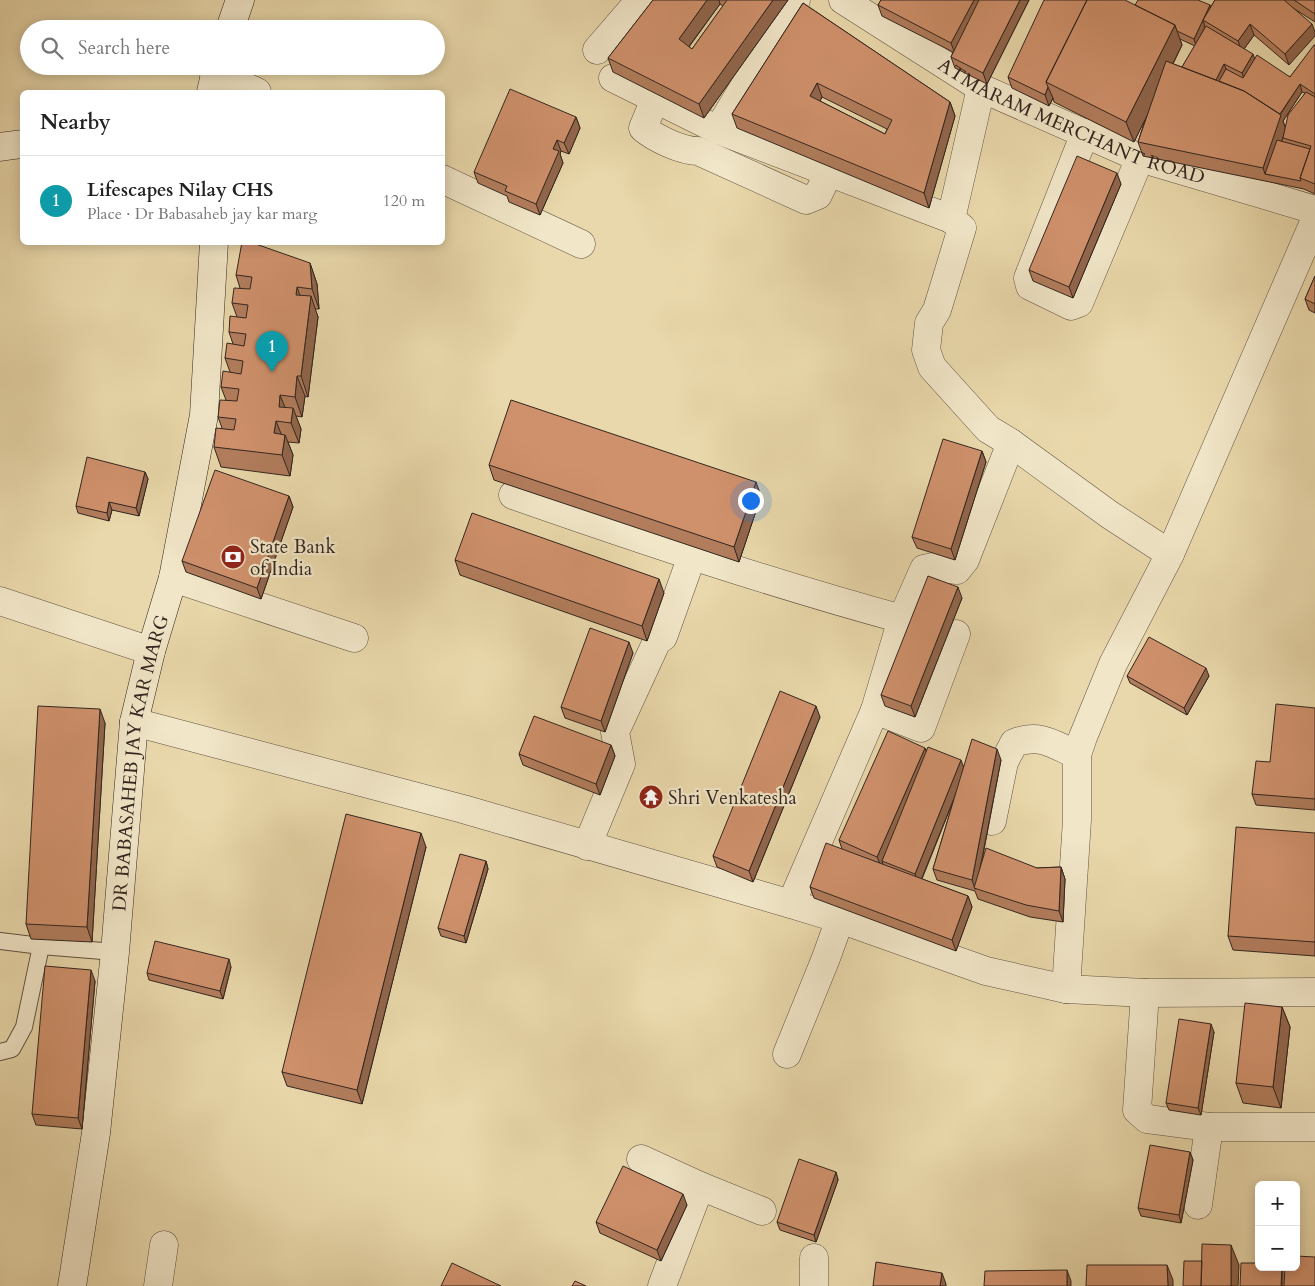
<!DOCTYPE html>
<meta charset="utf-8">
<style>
:root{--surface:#fff;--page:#f2f2f2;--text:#222;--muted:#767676;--line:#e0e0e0;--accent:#2563eb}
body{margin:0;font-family:Cardo,serif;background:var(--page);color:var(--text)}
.controls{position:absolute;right:15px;bottom:15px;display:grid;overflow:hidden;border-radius:8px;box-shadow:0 2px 12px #0003}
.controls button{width:45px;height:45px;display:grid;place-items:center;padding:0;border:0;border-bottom:1px solid var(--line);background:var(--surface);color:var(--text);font:25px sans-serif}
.you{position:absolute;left:750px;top:500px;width:18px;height:18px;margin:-12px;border:4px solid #fff;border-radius:50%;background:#1a73e8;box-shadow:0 0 0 8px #1a73e833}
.badge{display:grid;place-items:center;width:32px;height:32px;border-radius:50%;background:var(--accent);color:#fff;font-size:16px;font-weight:700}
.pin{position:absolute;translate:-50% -41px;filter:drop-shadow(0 1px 2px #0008)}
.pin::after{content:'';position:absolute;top:26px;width:18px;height:15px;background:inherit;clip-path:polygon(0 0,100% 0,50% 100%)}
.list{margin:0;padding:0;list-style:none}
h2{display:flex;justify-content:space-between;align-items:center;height:65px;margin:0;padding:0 20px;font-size:21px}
h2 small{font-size:16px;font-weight:400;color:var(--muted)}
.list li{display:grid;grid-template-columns:32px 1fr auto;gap:15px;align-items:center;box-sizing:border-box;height:90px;padding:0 20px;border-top:1px solid var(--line)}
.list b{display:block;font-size:19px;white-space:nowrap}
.list p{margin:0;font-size:16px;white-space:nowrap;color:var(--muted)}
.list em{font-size:16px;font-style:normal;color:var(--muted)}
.icon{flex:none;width:28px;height:28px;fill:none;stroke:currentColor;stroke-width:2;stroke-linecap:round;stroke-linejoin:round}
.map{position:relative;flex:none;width:1315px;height:1286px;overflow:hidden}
.search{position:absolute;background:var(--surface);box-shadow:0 2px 12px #0003;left:20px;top:20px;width:425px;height:55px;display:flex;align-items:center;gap:12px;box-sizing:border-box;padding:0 18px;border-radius:28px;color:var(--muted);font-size:19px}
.panel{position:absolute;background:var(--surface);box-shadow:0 2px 12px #0003;left:20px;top:90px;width:425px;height:155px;border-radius:8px}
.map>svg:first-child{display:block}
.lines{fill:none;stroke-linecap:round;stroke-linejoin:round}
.service-casing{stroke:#605242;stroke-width:18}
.minor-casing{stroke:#605242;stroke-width:29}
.secondary-casing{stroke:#33251f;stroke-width:29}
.service{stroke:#f1e6c8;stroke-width:16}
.minor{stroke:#f1e6c8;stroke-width:28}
.secondary{stroke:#f1e6c8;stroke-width:28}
.wall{fill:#b27d5d;stroke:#33251f;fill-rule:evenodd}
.shaded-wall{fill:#91664c;stroke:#33251f}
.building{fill:#cf916c;stroke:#33251f;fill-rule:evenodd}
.labels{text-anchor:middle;stroke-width:4.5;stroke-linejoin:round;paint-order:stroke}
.street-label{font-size:19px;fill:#33251f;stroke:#f1e6c8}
.poi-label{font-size:19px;fill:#33251f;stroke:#f1e6c8;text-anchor:start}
</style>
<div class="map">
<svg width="1315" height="1286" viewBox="0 0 1315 1286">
<rect width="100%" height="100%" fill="#e9d8ab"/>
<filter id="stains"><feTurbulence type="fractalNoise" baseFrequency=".004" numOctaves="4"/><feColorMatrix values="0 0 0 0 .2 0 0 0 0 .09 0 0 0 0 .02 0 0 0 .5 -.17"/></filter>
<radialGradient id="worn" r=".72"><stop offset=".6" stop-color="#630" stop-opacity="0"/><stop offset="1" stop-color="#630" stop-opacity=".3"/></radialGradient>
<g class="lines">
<defs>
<path id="service" d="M0,941l41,5 74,6
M0,1052l12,-3 12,-22 17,-81"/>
<g id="minor">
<path id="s1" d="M843,0l138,88 159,70 175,52"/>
<path d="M597,50l43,-50"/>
<path d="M214,73l43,19"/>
<path d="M613,78l105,52 233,89"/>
<path d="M981,88l-30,131 11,9 -25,82 -8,13 -3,27 6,17 56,62 23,14 99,72 60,39"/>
<path d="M655,99l-12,29c12,10 38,23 55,23l108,49 12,-5 11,-23"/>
<path d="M718,130l78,-130"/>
<path d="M1085,133l-57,145 2,8 41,20 8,-3 61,-145"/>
<path d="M442,179l139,65"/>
<path d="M513,495c128,45 257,88 389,124l-27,91 -84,194"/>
<path d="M173,578l181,60"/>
<path d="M0,601l151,50"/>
<path d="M902,619l22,-50 9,-2 24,3 8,-10 46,-117"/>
<path d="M875,710l46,18 35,-94"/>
<path d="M134,722l329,87 328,95 49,15 146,52 80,18 79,4 170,-1"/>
<path d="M992,821l12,-59 10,-19c26,-10 39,1 63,12"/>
<path d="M587,846l34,-82 -6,-32 42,-91 6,-4 29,-81"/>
<path d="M1066,989l11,-169v-65l6,-18 30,-73 57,-110 145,-334"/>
<path d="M1145,993l-8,117 10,9 62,8h106"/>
<path d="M787,1054l39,-96 14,-39"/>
<path d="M641,1159l59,27 -38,100"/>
<path d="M700,1186l62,25"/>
<path d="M1198,1205l11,-78"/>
<path d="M158,1286l6,-41"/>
<path d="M814,1286v-28"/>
</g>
<g id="secondary">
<path d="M230,29l10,-29"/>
<path d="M211,92l6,-26"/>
<path d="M0,147l22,-3"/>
<path id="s2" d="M72,1286l24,-153 19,-181 19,-230 17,-71 22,-73 31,-163 10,-173"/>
</g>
</defs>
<use href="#service" class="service-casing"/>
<use href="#minor" class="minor-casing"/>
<use href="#secondary" class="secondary-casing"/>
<use href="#service" class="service"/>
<use href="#minor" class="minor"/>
<use href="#secondary" class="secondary"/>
</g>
<path class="wall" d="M653,0h135l-84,118 -91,-46 -5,-14zM720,4l3,2 -31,43 -3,-2z
M881,0h148l-42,84 -32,-16 -4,-11 2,-5 -71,-36 -4,-11z
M1215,0h100v22l-22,-14 -4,57 -35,-30 -10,14 10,10 36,18 25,-32v149l-11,-5 -161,-33 -5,-14 8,-25 -12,25 -80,-40 -1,-4 -4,8 -37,-18 -4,-11 127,-72h75v3zM1180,39l15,7 -13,21 -9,-3 9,-19zM1302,92l3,1 -20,34 -2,-6z
M803,3l147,99 5,14 -26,92 -192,-80 -5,-14zM822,97l65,32 -2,5 -65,-33z
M576,117l4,11 -11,26 -8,-3 -1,3 3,9 -23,52 -31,-13 -2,-6 -29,-13 -4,-11z
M1121,184l-48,114 -40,-17 -4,-11z
M310,263l7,21 2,25h-4l3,8 -10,80 -3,-1 -3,21 -6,-1 5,13 -2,14 -11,-1 5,13 -3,21 -69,-9 -7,-20 8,-19 -4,-11 8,-17 -5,-13 9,-15 -5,-14 8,-14 -4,-12 8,-15 -5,-14 8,-15 -4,-13z
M1315,276v37l-6,-3 -4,-11z
M982,451l4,11 -31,98 -38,-12 -5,-11z
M489,465l272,31 -22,66 -245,-82z
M145,472l3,7 -9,37 -27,-6 -3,11 -31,-8 -2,-7z
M289,496l4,11 -32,92 -75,-27 -4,-11z
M455,560l209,33 -17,48 -187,-66z
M962,598l-47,119 -30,-11 -4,-11z
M633,653l-28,79 -40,-14 -4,-11z
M1127,676h82l-22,39 -57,-32z
M1315,708v102l-59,-5 -4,-11 18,-32z
M820,717l-67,165 -36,-15 -4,-11z
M105,723l-13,219 -61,-3 -5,-15z
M611,745l4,11 -15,39 -77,-30 -4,-11z
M925,748l2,3 37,15 37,-6 -20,106 56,2 24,-1 4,12 -2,43 -33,-5 -52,-18 -3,-8 -38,-11 -4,-11 21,-70 -32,80 46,17 4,11 -16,44 -142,-53 -4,-11 32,-38 -3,-9z
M1315,833v123l-82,-6 -5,-14z
M426,847l-64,257 -75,-18 -5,-14z
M486,861l2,8 -22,74 -25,-7 -3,-8z
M231,967l-8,32 -74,-19 -2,-7z
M95,981l-13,148 -46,-4 -4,-11z
M1282,1007l8,20 -9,81 -38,-5 -7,-20z
M1214,1032l-13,83 -32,-5 -3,-7z
M1190,1152l3,8 -12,63 -40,-7 -3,-8z
M836,1172l2,8 -22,62 -36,-12 -3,-8z
M687,1205l-26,56 -61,-28 -4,-11z"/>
<path class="shaded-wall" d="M707,0h12l1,4 -36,49 -5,-14z
M773,0h15l-84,118 -5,-14z
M974,0h9l-28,54 -4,-11z
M1020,0h9l-42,84 -4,-11z
M1210,5l2,8 -9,7 2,7 -9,19 -2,-7z
M1250,24l4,11 -12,17 -4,-11z
M1312,24l3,8v4l-26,29 -4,-11z
M1175,25l7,20 -48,97 -8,-20z
M1253,54l3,8 -11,19 -3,-8z
M1224,64l3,7 -8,16 -6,-2z
M817,83l5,14 -6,13 -6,-14z
M1300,84l2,8 -19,29 3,8 -16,46 -5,-1 -2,-6 15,-50z
M1048,87l5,11 -4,8 -4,-11z
M950,102l5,14 -26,92 -5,-15z
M576,117l4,11 -11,26 -5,-11z
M557,140l4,11 -1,3 3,9 -23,52 -4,-11 17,-55z
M1117,173l4,11 -48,114 -4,-11z
M310,263l7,21 2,25 -7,-20z
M297,287l7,20 -8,-12z
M311,296l7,21 -10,80 -7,-21z
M297,376l8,20 -3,21 -7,-20z
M280,395l8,20 -9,-8z
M293,408l8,21 -2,14 -8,-20z
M276,421l8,20 -10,-8z
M285,435l8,20 -3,21 -8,-21z
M982,451l4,11 -31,98 -4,-11z
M145,472l3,7 -9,37 -3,-8z
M756,482l5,14 -22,66 -5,-15z
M289,496l4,11 -32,92 -4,-11z
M109,502l3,8 -3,11 -2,-8z
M659,579l5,14 -17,48 -5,-15z
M958,587l4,11 -47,119 -4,-11z
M629,642l4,11 -28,79 -4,-11z
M1206,668l3,8 -22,39 -3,-7z
M816,706l4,11 -67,165 -4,-11z
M100,709l5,14 -13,219 -5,-15z
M611,745l4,11 -15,39 -4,-11z
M925,748l4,11 -47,102 1,3 -1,4 -5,-11z
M997,749l4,11 -25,129h-1l-3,-9z
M961,760l4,11 -46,114 -4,-11z
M421,833l5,14 -64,257 -5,-14z
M486,861l2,8 -22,74 -2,-7z
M1061,867l4,12 -2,43 -4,-11z
M968,896l4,11 -16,44 -4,-11z
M229,959l2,8 -8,32 -3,-8z
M91,970l4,11 -13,148 -4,-11z
M1282,1007l8,20 -9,81 -8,-21z
M1211,1024l3,8 -13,83 -3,-7z
M1190,1152l3,8 -12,63 -2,-8z
M836,1172l2,8 -22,62 -2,-7z
M683,1194l4,11 -26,56 -4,-11z
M1231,1245l8,20 -1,21h-7z
M1167,1265l6,15v6h-5z
M1282,1267h1v19h-2z
M1067,1270l4,11v5h-4z
M942,1273l4,11v2h-6z"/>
<path class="building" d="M653,0h54l-28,39 13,10 35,-49h46l-74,104 -91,-46z
M881,0h93l-23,43 -73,-38z
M979,0h41l-37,73 -32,-16z
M1044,0h43l-41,82 2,5 -3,8 -37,-18z
M1087,0h38l50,25 -49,97 -80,-40z
M1138,0h60l12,5 -16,34 -17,-8 -2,-6 -40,-20z
M1215,0h69l28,24 -27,30 -35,-30 -12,17 -35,-21z
M1294,0h21v14z
M803,3l147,99 -26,91 -192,-79zM817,83l75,37 -7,14 -75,-38z
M1206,26l47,28 -11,19 -18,-9 -8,16 -34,-13z
M1314,45h1v49l-15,-10 -20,30 -36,-23 -25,-10 7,-12 17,9 14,-23 33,22z
M1166,61l78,30 37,24 -18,53 -125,-26z
M510,89l66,28 -12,26 -7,-3 -4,9 6,2 -23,53 -31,-13 2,-5 -33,-14z
M1306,92l9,5v87l-15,-6 11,-32 -28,-8 5,-23z
M1277,140l33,9 -10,29 1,3 -36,-7z
M1077,156l40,17 -48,114 -40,-17z
M242,242h8l60,21 2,26 -15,-2 -1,8 15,1 -10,80h-4l-2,21 -15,-2 -1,12 14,1 -2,15 -15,-2 -2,12 11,2 -3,20 -68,-8 2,-19 18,2 2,-11 -18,-2 2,-17 17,1 2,-12 -18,-2 2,-16 18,3 2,-13 -18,-3 2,-15 17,3 2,-12 -17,-2 1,-16 16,2 2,-13 -16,-2 2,-15 16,1 2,-12 -16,-2z
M1315,276v28l-10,-5z
M511,400l245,82 -22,65 -245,-82z
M943,439l39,12 -31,98 -39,-12z
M87,457l58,15 -9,36 -27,-6 -2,11 -31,-7z
M215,470l74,26 -32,92 -75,-27z
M472,513l187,66 -17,47 -187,-66z
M928,576l30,11 -47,119 -30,-11z
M590,628l39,14 -28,79 -40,-14z
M1149,637l57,31 -22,40 -57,-32z
M780,691l36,15 -67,165 -36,-15z
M1276,704l39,4v91l-63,-5 4,-33 14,1z
M38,706l62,3 -13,218 -61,-3z
M534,716l77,29 -15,39 -77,-30z
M888,731l37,17 -48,109 -38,-17z
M972,739l25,10 -25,131 -39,-11z
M928,747l33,13 -46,114 -33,-13z
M346,814l75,19 -64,257 -75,-18z
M1236,827l79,6v109l-87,-6z
M826,843l142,53 -16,44 -142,-53z
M986,848l51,20 24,-1 -2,44 -33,-6 -52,-17z
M460,854l26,7 -22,75 -26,-8z
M155,941l74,18 -9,32 -73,-18z
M45,966l46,4 -13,148 -46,-4z
M1245,1003l37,4 -9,80 -37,-4z
M1179,1019l32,5 -13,84 -32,-5z
M1150,1145l40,7 -11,63 -41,-7z
M799,1159l37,13 -22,63 -37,-13z
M623,1166l60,28 -26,56 -61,-28z
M1202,1244l29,1v41h-30z
M1296,1256l19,1v29h-31l1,-19h11z
M1184,1261h18l-1,25h-18z
M876,1262l66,11 -2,13h-67z
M452,1263l49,23h-60z
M1241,1263h18v4h23l-1,19h-41z
M1087,1265h80l1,21h-82z
M1067,1270v16h-83l1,-15z
M575,1281l11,5h-14z"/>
<defs>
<symbol id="bank-disc" viewBox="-11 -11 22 22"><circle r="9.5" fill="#8f2418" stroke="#f1e6c8"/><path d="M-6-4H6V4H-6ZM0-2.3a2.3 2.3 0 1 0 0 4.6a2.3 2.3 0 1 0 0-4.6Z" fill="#fff"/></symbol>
<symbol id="temple-disc" viewBox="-11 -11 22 22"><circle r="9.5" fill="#8f2418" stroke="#f1e6c8"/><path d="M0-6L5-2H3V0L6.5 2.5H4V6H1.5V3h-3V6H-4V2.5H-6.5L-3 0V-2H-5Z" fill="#fff"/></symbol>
</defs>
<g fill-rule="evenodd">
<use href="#bank-disc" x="219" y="543" width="28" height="28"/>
<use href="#temple-disc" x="637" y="783" width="28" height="28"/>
</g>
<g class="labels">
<g class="street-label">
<text dy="7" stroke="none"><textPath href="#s1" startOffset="260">ATMARAM MERCHANT ROAD</textPath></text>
<text dy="7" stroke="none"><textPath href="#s2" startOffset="528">DR BABASAHEB JAY KAR MARG</textPath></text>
</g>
<g class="poi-label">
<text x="250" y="553">State Bank<tspan x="250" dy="22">of India</tspan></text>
<text x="668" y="804">Shri Venkatesha</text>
</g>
</g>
<rect width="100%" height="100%" filter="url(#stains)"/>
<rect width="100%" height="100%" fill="url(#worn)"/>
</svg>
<div class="controls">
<button>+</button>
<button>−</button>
</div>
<div class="you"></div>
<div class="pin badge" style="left:272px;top:372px;background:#0f9aa8">1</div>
<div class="search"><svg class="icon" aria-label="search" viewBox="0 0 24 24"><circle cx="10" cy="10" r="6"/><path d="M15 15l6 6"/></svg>Search here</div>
<section class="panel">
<h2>Nearby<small></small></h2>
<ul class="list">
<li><span class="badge" style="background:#0f9aa8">1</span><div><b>Lifescapes Nilay CHS</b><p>Place · Dr Babasaheb jay kar marg</p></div><em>120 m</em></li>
</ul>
</section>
</div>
